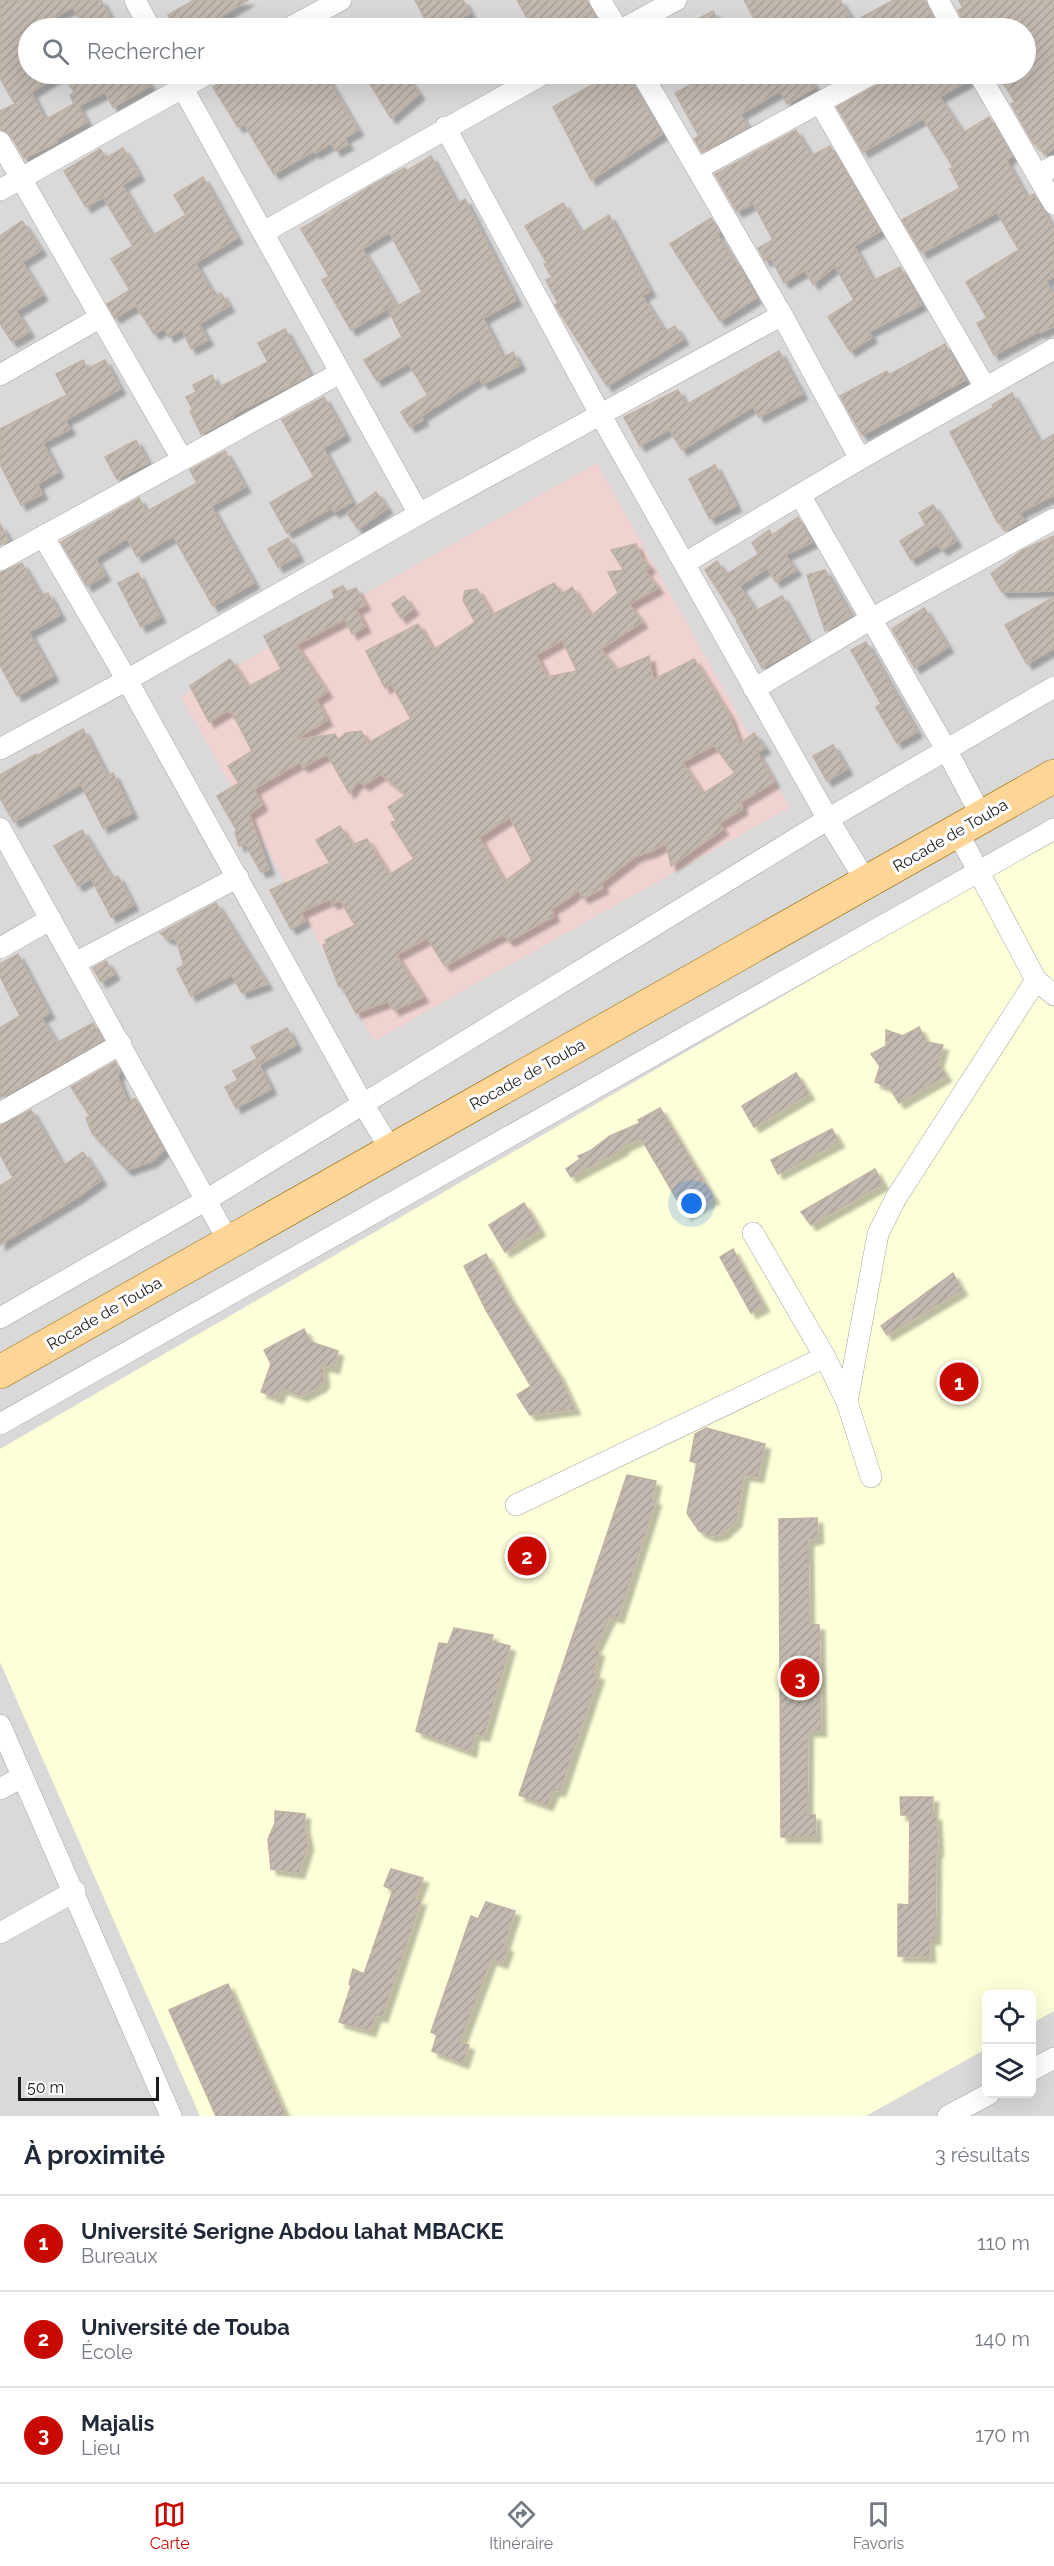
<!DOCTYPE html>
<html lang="fr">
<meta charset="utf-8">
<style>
:root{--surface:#fff;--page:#f6f6f7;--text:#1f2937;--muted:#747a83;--line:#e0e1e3;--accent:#c80900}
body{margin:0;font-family:Raleway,sans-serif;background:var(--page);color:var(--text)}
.controls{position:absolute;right:18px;bottom:18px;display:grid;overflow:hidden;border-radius:9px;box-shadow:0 6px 24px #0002}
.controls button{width:54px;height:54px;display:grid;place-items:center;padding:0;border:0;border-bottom:2px solid var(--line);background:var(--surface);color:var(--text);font:30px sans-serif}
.scale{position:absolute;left:18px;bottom:15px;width:141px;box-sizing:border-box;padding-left:6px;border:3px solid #1c1c1c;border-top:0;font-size:16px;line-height:21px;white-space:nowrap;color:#1c1c1c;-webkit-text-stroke:4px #fff;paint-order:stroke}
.you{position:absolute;left:692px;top:1204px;width:21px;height:21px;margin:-15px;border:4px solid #fff;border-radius:50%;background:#1a73e8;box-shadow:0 0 0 9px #1a73e833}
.badge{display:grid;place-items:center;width:39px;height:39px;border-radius:50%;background:var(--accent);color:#fff;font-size:20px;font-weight:700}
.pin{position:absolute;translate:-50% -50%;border:3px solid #fff;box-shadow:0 2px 6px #0006}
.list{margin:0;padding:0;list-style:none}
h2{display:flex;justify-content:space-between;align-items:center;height:78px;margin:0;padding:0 24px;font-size:26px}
h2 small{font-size:20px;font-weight:400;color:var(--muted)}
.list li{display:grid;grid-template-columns:39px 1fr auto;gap:18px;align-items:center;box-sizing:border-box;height:96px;padding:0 24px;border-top:2px solid var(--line)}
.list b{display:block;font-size:22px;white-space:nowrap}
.list p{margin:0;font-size:20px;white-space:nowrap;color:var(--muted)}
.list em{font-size:20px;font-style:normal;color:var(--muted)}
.icon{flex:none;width:33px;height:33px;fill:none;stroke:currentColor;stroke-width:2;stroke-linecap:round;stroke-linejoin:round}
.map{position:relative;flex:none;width:1054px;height:2116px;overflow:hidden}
.search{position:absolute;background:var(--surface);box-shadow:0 6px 24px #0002;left:18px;right:18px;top:18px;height:66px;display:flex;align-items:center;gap:15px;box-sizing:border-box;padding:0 21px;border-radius:33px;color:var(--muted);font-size:22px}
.sheet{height:366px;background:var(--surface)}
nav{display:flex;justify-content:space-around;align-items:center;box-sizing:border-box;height:84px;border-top:2px solid var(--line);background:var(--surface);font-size:16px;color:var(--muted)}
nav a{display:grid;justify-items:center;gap:3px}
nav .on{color:var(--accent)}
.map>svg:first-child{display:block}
.residential{fill:#dad9d9;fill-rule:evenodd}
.commercial{fill:#f0d3d0}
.education{fill:#fdffd9}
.building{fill:url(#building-hatch);stroke:#c0b1a4;stroke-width:1.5;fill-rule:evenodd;filter:url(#shadow)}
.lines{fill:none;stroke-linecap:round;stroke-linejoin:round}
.minor-casing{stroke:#a3a3a3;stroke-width:22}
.primary-casing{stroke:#946a00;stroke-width:34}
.minor{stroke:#fff;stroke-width:21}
.primary{stroke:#fdd697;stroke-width:33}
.labels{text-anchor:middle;stroke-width:6;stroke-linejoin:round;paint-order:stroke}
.street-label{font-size:16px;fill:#1c1c1c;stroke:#fff}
</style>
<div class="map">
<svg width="1054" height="2116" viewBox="0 0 1054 2116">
<defs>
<pattern id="building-hatch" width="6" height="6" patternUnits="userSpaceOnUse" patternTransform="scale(1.5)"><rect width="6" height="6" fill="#c2bab1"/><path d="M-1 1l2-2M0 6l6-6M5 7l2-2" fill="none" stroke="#a69f98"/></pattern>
<filter id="shadow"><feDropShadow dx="5.5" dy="5.5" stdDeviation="1.5" flood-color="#0004"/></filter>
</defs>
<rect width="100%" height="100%" fill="#eeeae1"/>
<path class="residential" d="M0,0h1054v2116h-1054zM28,28h998v46h-998zM986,1994h46v100h-46z"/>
<path class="commercial" d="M597,463l193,344 -416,234 -193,-344z"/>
<path class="education" d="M1054,839v1172l-22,12v-29h-46v55l-120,67h-666l-200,-454v-213z"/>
<path class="building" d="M0,0h101l15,28h-32l-11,-21 -39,21h-6v46h61l4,8 16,-8h34l7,12 -37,21 -8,-15 -27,14 9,16 -31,17 1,3 -33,16 -13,-23 -11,-6v-18l15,-7 -15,-26zM61,74l14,18 -5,3 4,9 -29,16 -14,-28z
M194,0h54l-31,19 6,9h-47l-8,-13z
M415,0h48l7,13 -28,15h-34l16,-11z
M517,0h70l9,18 -19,10h-44z
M744,0h96l13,22 41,-22h31l10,22 -11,6h-165z
M959,0h95v148l-10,6 -7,-11 -3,1 -23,-40 4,-2 -17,-28h28v-46h-60l-8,-18 5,-2z
M713,11l9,17h-41z
M235,74h90l33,56 -14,8 4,6 -12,7 -5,-8 -16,10 -2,-2 -39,23 -30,-50 -6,3 -25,-40z
M364,74h41l14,20 -28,24z
M600,74h25l37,60 -71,46 -38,-73 39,-22 -3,-5z
M710,74h97l8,13 -28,17 -7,-13 -40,23 8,13 -46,25 -8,-13 5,-3 -24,-43z
M894,74h72l2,7 -29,16 24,36 26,-16 23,39 -6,4 21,38 7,-4 20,36v46l-8,5 8,15v30l-14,7 -1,-2 -45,24 -17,-32 10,-5 -21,-36 53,-32 -22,-38 -75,41 -20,-33 58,-32 -10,-19 3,-2 -30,-49 -60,34 -26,-45 41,-22z
M796,130l15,26 19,-10 50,85 -26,15 19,35 27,-14 21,38 -53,27 4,5 -22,14 -22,-34 26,-17 -19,-34 -22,18 -8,-14 -21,13 -13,-25 -6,3 -7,-13 15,-8 -20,-37 -16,9 -22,-38z
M123,148l16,27 -17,10 30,51 34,-21 -12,-20 29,-18 34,61 -42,25 20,34 6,-4 8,13 -30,18 9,16 -17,9 -9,-20 -13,8 -5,-9 -10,6 -18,-29 -21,13 -8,-14 23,-14 -19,-31 22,-13 -30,-49 -17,10 -22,-36 36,-22 6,9z
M431,156l26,48 8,-5 51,101 -33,18 20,40 10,-6 7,13 -37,19 -3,-6 -59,38 2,4 -13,7 -9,-15 27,-17 -20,-32 -31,18 -13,-21 38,-23 -13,-26 33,-19 -33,-60 -27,17 33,55 -44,26 -29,-50 7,-4 -28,-47 75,-46 29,-15 2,3z
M563,203l18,30 28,-18 41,76 -8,5 23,36 10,-6 8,13 -76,47 -52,-81 3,-2 -12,-23 6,-3 -8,-13 3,-1 -22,-37z
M711,218l8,14 -2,2 17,28 2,-1 20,37 -36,23 -50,-77z
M22,221l19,29 -19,12 20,33 -26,16 13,21 -17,10 -12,-19v-87z
M285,329l25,46 -78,40 1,2 -32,17 -11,-23 3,-1 -7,-13 10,-5 -3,-7 19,-10 6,13 50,-26 -10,-19z
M945,344l20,36 -103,55 -22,-39 47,-25 2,4z
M779,351l23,43 -43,23 -6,-11 -71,44 -13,-21 -29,17 -16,-29 54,-27 8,15z
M83,360l4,9 18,-9 15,29 -55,31 5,9 -27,14 15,29 -21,12 5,10 -21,11 -21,-41v-35l67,-34 -11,-21z
M1012,393l28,50 14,-9v61l-35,18 5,7 -19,11 -4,-8h-3l-48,-91 44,-25 -2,-2z
M324,397l21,38 -22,13 29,54 -18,10 -3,-4 -44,25 -17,-30 44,-26 -32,-57z
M136,440l12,23 -31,16 -12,-22z
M225,451l20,36 -34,19 43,77 -41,23 -40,-70 -36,21 -10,-19 -32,20 10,17 -18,11 -26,-44 78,-44 7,14 51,-29 -7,-13z
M715,465l21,41 -26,13 -21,-40z
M376,492l11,16 -29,21 -11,-16z
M933,505l23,36 -14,9 -4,-6 -27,16 -11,-19 26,-16 -7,-12z
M798,517l14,25 -27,13 11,15 -20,12 -9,-14 -28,18 17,25 26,-15 26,46 -46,26 -25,-46 1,-1 -33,-51 12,-9 9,14 33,-21 -7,-11 17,-13 3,5z
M0,524l9,16 -9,5z
M1054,536v55l-52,1 -11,-18 32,-24z
M288,538l10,18 -20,11 -10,-18z
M636,544l5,13 9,10 -5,4 13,17 -29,16 13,18 -42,27 17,21 32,-14 4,24 41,-21 35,56 11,29 14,-11 11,15 -8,4 17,30 -33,20 1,7 -24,15 5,5 -52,37 -5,-23 -14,8 -16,5 -35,27 2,5 -20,10 -5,-8 -9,8 -18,11 3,7 -45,25 -6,-7 -58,32 -18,-28 -31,17 27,42 -29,13 -6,-9 -32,12 -15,-28 -2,2 -16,-42 4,-2 -2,-3 30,-15 -15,-25 -8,4 -2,-5 -29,13 4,9 -14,8 -21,-39 60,-27 -14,-23 24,-14 12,19 15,-6 22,36 25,-16 -23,-36 5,-3 -8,-13 18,-12 -25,-21 -17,11 -6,-4 -9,12 -22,-39 -24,13 -3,-5 -46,27 8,16 -13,9 20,55 -8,3 -16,-28 -6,2 -4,-14 2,-1 -20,-35 22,-13 -11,-17 24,-15 -20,-39 -2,1 -2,-3 -19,12 -19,-36 40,-27 18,28 33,-18 -17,-33 71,-38 -3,-7 11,-5 4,6 9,-4 9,17 -9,4 9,18 -13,7 -7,-15 -49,26 31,47 -11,7 11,21 -33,20 41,-6 3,6 8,-7 15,-2 7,12 43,-24 -20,-35 -6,4 -19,-37 52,-27 15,26 42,-28 -12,-22 2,-9 12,-2 15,26 62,-32 8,11 10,-7 19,29 27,-23 -10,-21 16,-2 -13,-20zM562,640l15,31 -30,6 -11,-22zM714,745l21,28 -32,21 -21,-32zM510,817l22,44 -28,21 -25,-45z
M22,563l19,33 7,-3 12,22 -31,17 24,44 -36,20 -17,-31v-92z
M825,570l26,46 -26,15 -18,-56z
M138,573l22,44 -19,10 -23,-44z
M404,596l9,13 -12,9 -9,-14z
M1054,597v51l-27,16 -22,-39z
M924,608l24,39 -33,21 -23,-39z
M866,642l51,90 -20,11 -21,-36 5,-3 -30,-54z
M83,729l24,47 6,-3 19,40 -29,15 -22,-44 -67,38 -14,-24v-23l36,-21 1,2z
M833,745l14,24 -20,12 -14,-25z
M82,830l30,49 6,-3 15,29 -22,12 -20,-39 -13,8 -24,-40z
M216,903l51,81 -25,9 -10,-18 -41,21 -14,-27 7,-4 -8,-26h-8l-8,-6z
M18,954l31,59 -8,5 16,25 36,-20 10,17 -103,58v-70l20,-12 -20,-40v-12z
M106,961l8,13 -13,8 -8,-14z
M919,1027l8,15 16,3 -5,17 8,14 -47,27 -9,-15 -15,-6 5,-16 -9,-12 15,-8v-16l17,6z
M287,1028l9,17 -36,19 -9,-17z
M256,1059l15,30 -35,19 -11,-21 13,-7 -5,-9z
M115,1062l5,10 -3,4 11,27 7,-5 29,52 -12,11 -25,9 -35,-37 -6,-15 4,-2 -19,-29z
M796,1073l13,21 -55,33 -12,-21z
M660,1108l54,90 -28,17 -45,-77 -19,9 1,2 -52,28 -5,-8 14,-10 -2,-3 12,-5 20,-15 30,-13 -2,-3z
M31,1110l32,56 20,-14 18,28 -23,17 -78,48v-59l13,-8 -13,-24v-28z
M832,1129l7,13 -61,32 -7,-14z
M875,1169l8,15 -72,41 -10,-13z
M524,1203l16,27 -35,22 -16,-27z
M733,1249l31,57 -13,7 -31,-56z
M486,1254l24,44 49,77 16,34 -45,6 -13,-20 14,-9 -44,-74 -23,-46z
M953,1273l9,17 -75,45 -6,-9z
M304,1329l7,13 27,9 -4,17 -12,-3 2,16 -3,5 -19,10 -21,-8 -3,10 -17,-6 10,-28 -7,-14z
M706,1428l59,16 -7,33 -14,-2 -8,46 -14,13 -11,2 -12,-5 -12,-18 10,-50 -7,-2 5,-27z
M627,1475l29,6 -4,18 4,1 -38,118 -7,-3 -17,35 5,1 -6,22 6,2 -39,116 -6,-1 -7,15 -28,-10z
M817,1518l1,20 -10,2 1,84 10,1 2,106h-13l-1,84h8l1,22h-35l-2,-318z
M454,1628l39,7 -2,6 19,5 -26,90 -10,-2 -3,18 -55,-21 23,-88 9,1z
M900,1797h33l-1,19 4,-1 2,36 -2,1 -1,87h-6l1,18 -32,-1v-52l11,1 1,-90h-9z
M275,1811l30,3 -1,11 4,20 -9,28 -28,-4 -3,-30 7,-16z
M391,1869l32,9 -8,21 6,1 -39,117 -6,-2 -6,16 -31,-9 12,-36 -2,-2 4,-15 11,5 29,-84 -9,-4z
M486,1902l29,9 -11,34 4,2 -6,16 -11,-4 -31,83 9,3 -6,18 -31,-12 5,-16 -6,-3 40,-116 7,3z
M228,1984l58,132h-70l-47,-106z"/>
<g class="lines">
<defs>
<path id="minor" d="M135,0l15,28
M600,0l17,28
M938,0l15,28
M289,28l52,-28
M625,28l51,-28
M175,74l244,440
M642,74l140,241 78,144
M979,74l75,130
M820,103l165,284
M445,127l155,287 228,405 39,64
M0,142l182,317
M697,169l175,-95
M1038,175l16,-9
M0,190l207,-116
M264,232l279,-158
M0,375l99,-57
M800,495l147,256 35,66
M43,536l84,144 236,424 28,46
M0,560l340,-187
M685,563l175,-104 194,-110
M754,689l117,-70 183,-100
M0,749l127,-69 292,-166 363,-199
M0,828l229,414
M957,831l79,149 18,15
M0,948l51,-29
M75,963l163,-86
M0,1113l121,-69
M753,1233l72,124 22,45 24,75
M0,1318l208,-119 620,-380 226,-132
M847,1402l31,-168 18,-36 140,-218
M0,1424l1054,-595
M516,1505l309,-148
M0,1725l171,391
M0,1789l22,-12
M0,1933l75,-42
M1032,2070l22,-12
M948,2116l41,-22"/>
<path id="primary" d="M0,1372l1054,-596"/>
</defs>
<use href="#minor" class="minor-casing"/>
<use href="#primary" class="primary-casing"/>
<use href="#minor" class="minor"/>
<use href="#primary" class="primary"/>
</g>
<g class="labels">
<g class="street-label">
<text transform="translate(950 835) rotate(-30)" y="6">Rocade de Touba</text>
<text transform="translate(527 1074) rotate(-29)" y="6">Rocade de Touba</text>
<text transform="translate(104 1313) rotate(-30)" y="6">Rocade de Touba</text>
</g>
</g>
</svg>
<div class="controls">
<button><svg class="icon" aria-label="locate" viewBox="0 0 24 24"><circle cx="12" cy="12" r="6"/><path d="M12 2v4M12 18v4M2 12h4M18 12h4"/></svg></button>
<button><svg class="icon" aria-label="layers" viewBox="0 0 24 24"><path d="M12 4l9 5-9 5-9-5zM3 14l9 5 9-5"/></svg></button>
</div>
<div class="scale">50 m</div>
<div class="you"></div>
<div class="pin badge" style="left:959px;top:1382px">1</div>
<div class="pin badge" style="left:527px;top:1556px">2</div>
<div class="pin badge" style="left:800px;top:1678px">3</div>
<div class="search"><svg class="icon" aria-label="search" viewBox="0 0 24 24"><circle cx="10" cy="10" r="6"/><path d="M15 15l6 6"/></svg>Rechercher</div>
</div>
<section class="sheet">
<h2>À proximité<small>3 résultats</small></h2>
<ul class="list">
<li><span class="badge">1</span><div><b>Université Serigne Abdou lahat MBACKE</b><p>Bureaux</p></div><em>110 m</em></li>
<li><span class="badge">2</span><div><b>Université de Touba</b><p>École</p></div><em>140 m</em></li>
<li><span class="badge">3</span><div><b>Majalis</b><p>Lieu</p></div><em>170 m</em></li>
</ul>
</section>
<nav>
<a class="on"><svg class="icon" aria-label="map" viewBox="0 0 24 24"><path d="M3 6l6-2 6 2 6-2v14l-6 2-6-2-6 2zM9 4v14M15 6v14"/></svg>Carte</a>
<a><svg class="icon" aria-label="directions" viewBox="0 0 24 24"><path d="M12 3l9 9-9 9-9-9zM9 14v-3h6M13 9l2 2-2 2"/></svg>Itinéraire</a>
<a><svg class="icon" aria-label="saved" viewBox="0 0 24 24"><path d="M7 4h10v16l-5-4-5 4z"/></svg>Favoris</a>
</nav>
